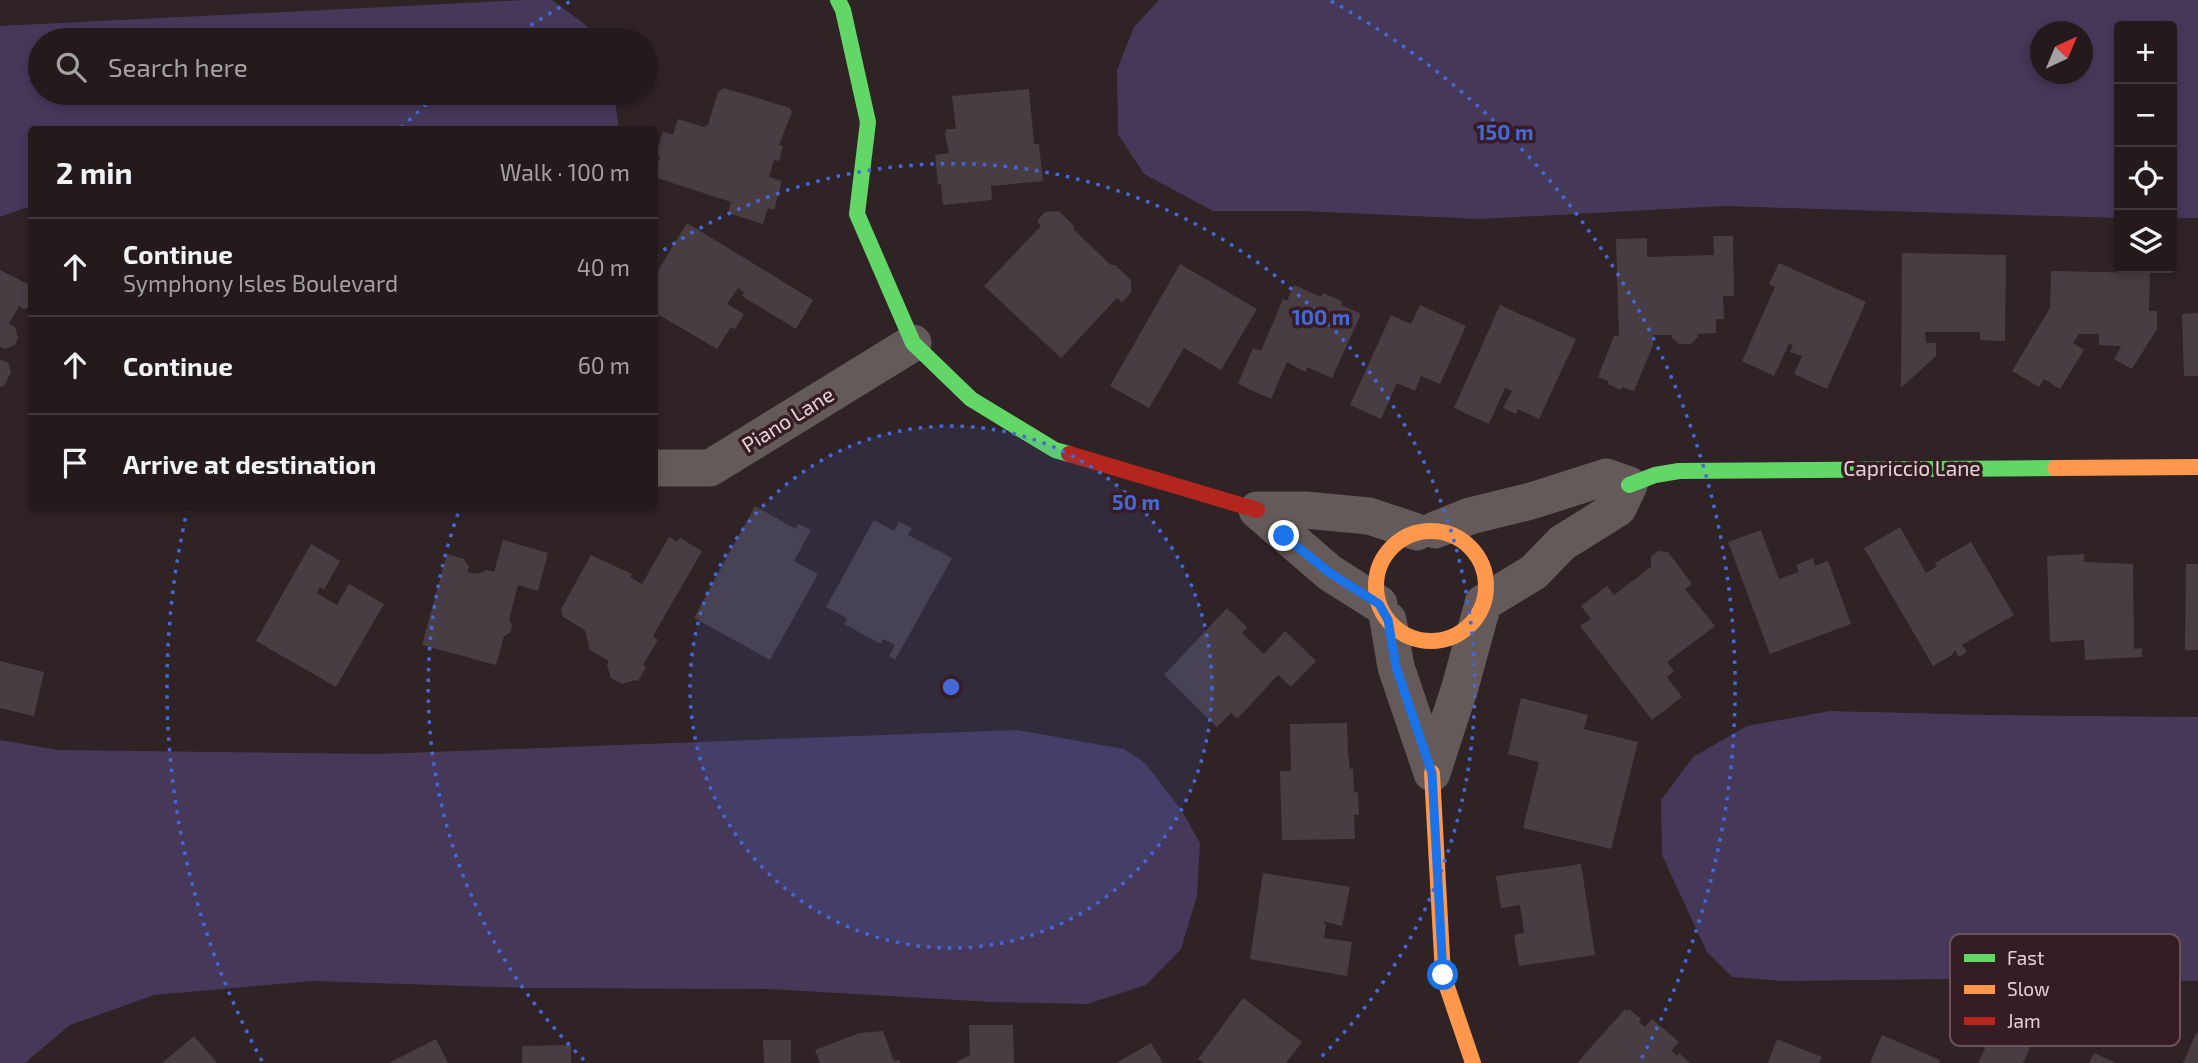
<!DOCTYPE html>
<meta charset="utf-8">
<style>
:root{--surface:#241a1c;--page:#2c2325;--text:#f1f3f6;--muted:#a3a1a3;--line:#41383b}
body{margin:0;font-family:"Exo 2",sans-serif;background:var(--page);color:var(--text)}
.controls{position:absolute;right:21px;top:21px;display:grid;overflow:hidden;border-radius:7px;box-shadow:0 4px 10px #0003}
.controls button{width:63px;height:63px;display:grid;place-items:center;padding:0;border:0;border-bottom:2px solid var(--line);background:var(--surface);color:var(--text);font:35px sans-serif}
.compass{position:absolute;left:2030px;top:21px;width:63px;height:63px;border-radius:50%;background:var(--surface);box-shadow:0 4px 10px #0003;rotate:44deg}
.stop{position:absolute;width:21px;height:21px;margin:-16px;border:5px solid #1a73e8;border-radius:50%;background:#fff}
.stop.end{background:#1a73e8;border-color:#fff;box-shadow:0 2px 7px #0008}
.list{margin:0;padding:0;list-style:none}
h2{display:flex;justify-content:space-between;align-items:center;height:91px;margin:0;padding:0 28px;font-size:30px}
h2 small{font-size:23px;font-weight:400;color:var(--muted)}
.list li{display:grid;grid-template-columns:46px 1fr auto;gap:21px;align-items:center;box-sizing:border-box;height:98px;padding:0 28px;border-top:2px solid var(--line)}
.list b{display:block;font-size:26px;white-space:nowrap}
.list p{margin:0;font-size:23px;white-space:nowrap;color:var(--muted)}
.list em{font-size:23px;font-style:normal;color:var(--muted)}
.icon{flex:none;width:38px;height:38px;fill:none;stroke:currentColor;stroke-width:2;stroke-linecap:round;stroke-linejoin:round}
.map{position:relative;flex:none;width:2198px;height:1063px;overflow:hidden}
.search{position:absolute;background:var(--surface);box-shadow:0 4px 10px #0003;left:28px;top:28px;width:630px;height:77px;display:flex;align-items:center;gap:18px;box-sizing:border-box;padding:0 24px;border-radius:38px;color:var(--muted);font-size:26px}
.panel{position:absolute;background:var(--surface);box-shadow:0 4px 10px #0003;left:28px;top:126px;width:630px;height:385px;border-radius:7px}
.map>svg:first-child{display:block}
.water{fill:#453859;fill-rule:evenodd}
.building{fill:#493d44}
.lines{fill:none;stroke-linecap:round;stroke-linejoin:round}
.street{stroke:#635a59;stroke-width:37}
.fast{stroke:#63d668;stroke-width:16}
.slow{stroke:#ff974d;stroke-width:16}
.jam{stroke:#b3261e;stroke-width:16}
.route{stroke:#1a73e8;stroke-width:9}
.ring{fill:none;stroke:#4568d8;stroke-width:3.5;stroke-dasharray:3.5 7}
.labels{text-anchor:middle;stroke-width:7;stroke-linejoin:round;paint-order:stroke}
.street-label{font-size:21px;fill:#e4d2d6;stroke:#361d23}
.key{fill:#361d23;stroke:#6a5359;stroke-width:2}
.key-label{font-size:19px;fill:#e4d2d6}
.centre{fill:#4568d8;stroke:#361d23;stroke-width:3.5}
.ring-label{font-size:21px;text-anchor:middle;font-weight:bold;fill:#4568d8;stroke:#361d23;stroke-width:7;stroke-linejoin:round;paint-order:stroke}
</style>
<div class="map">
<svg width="2198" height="1063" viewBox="0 0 2198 1063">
<rect width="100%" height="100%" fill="#302326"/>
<path class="water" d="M525,0h27l31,23 18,17h-561v53h574l5,36 -587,1 -1,78h-6l-25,9v-191z
M1159,0h1039v218h-26v-192h-53v192l-395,-12 -244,13 -179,-8h-88l-69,-37 -26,-40 -1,-64 17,-43zM2040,32h42v42h-42z
M1830,711l158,4 210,2v264l-246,-2 -169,2 -51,-4 -25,-25 -45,-97 -1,-55 32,-43 54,-31z
M1017,730l107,19 21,14 37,48 18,32 -3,53 -16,53 -35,36 -59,19 -96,-2 -222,-13 -240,-1 -216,-7 -159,14 -84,30 -45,38h-25v-323l58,10 321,4z"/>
<path class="building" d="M724,88l66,20 2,4 -13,33 4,1 -4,15 -5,-1 -5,17 13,4 -8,29 -6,-2 -5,16 -35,-11 3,-11 -77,-25 6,-21 -4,-2 7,-22 10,3 5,-16 26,8 4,-2 10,-33z
M1029,89l5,55h5l4,37 -52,5 1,14 -49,5 -2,-21 -3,1 -3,-30 14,-2 -4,-19 1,-5h10l-4,-33z
M1059,211l15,15v4l37,35h4l16,15v13l-9,9 -5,-4 -56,60 -77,-72 57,-60 -4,-5 8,-9z
M687,223l126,77 -17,29 -54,-33 2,-4 -6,-4 -11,16 17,10 -9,15 -4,-2 -14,22 -63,-37v-35z
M1713,236h20l1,60h-11l1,23h-8v14l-19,1 1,3 -7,7h-12l-7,-6v-3h-19v10l-19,46 -12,-4 -1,3 -13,-6v-3l-10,-4 16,-41h5l-3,-97 31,-1v19l67,-2z
M1902,253l104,2 -1,86 -25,-1v-8h-55l1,11h10v13l-35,32z
M1779,263l87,39 -39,87 -33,-15 8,-18 -12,-4 3,-7 -4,-1 -15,32 -32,-15 33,-74 -6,-3z
M1180,264l77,45 -36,61 -37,-22 -35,60 -39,-22z
M0,270l32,16v21l-8,2 -5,-3 -10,18 6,3 3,11 -3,7 -10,4 -5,-2z
M2051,271l99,2 -1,38h8v18l-25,40 -18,-10 7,-12 -1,-1 -21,-1v-11h-20l-6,9 11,7 -24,39 -16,-10 -5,8 -27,-16 38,-63z
M1294,285l27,12 2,-4 19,8 -1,4 20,9 -29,64 -25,-11 -2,5 -18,-10 -16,37 -33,-15 15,-36 8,3 22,-52 4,2z
M1420,305l46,21 -26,58 -19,-8 -6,15 -18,-8 -16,36 -31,-14 41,-90 20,9z
M1500,305l76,34 -37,80 -21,-10 -2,5 -13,-6 9,-17 -7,-3 -16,36 -35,-16z
M2198,313v63h-14l-2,-62z
M0,359l8,4 3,9 -7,14 -4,1z
M755,506l41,23 2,-5 13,6 -17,31 24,13 -48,86 -76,-42z
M874,520l20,11 5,-9 13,6 -4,7 44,23 -57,102 -6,-4 6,-11 -12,-6 -2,5 -37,-20 3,-6 -21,-11z
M1900,527l26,46 11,-7 -2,-3 36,-21 43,73 -52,30 5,7 -8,5 -4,-7 -3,5 -19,11 -69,-118z
M1761,530l18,49 20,-7 -3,-7 17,-7 2,8 13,-5 23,63 -81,30 -42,-112z
M669,537l8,5 3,-4 22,13 -49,85 5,4 -15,25 3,2 -8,14 -2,-1 -14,4 -11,-6 -4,-13 2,-4 -19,-11 -5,-20 -22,-13 -2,-8 30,-54 41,19 -2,3 12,7z
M503,540l45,13 -10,38 -20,-6 -9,34 3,6 -2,8 -6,3 -8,29 -74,-20 25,-91 17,5 5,8 -2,5 11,2 8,-4 8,2z
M311,544l29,17 -16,29 -4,-3 -3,6 20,12 12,-21 35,20 -48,83 -80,-46z
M1659,551l9,1 24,32 -7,5 30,37 -48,36 7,9 -7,6 15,20 -30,23 -72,-94 11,-7 -10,-13 26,-20 7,9 37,-28v-11z
M2084,554v8l49,2 1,85 8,-1v9l-57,3 -1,-20 -34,2 -3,-86z
M2186,564h12v86h-13z
M1227,608l20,19 -5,6 22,21 21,-23 31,30 -25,26 -13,-12 -41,44 -6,-6 -14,14 -53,-52z
M0,661l44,11 -10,44 -34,-8z
M1521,698l67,17 -4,14 54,13 -27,107 -88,-21 16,-66 -31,-8z
M1347,723l1,30 2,16h3l1,23 4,1 1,22h-5l1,24 -73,1 -2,-69h11l-1,-47z
M1581,864l14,91 -76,11 -5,-31 10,-2 -4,-28 -19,3 -5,-32z
M1263,873l87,14 -8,39 -19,-5 3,4 -2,13 28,4 -5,34 -97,-17z
M1243,998l59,44 -16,21h-82l-6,-4z
M1625,1009l3,2 1,-2 12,10 -2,3 6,5 7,-8 27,23 -8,9 6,5 2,-3 11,10h-113z
M2003,1011l28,14 -7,13 3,1 -3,6 6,3 -7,15h-45l7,-14 -4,-10 11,-4z
M969,1025h44l1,38h-59l15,-8z
M883,1031l11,30 5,-1 1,3h-80l-5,-13 45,-17z
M2196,1033l2,1v29h-15z
M1882,1035l58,25 -1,3h-69z
M194,1036l23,27h-55z
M436,1039l12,24h-59z
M1777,1039l45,18 -3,6h-51z
M763,1040h28v23h-27z
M1151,1043l12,20h-47z
M571,1045v18h-49v-17z
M2094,1053l22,10h-27z"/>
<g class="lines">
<path class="street" d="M654,468h56l203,-125
M1435,530l35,-14 61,-15 75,-24 23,8 -11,23 -56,35 -28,29 -51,31
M1379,604l-49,-31 -73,-63h48l64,6 48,16
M1388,620l8,47 36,106 28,-86 21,-76"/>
<path class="fast" d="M838,0l5,10 25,112 -11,92 56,129 58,56 84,51 14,4
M1629,485l26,-10 24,-4 376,-3"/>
<path class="slow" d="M2055,468l143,-1
M1376 586a55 55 0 1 1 110 0a55 55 0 1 1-110 0Z
M1432,773l11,202 30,88"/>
<path class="jam" d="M1069,454l188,56"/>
</g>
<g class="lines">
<path class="route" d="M1284,536l46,37 49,31 9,16 8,47 36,106 11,202"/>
</g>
<circle cx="951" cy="687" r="261" fill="#4568d8" fill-opacity=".12"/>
<g class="ring">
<circle cx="951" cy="687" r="261"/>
<path d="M584 1060A523 523 0 0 1 460 508M655 256A523 523 0 0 1 1318 1060"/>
<path d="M262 1061A784 784 0 0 1 187 511M401 128A784 784 0 0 1 437 95M513 37A784 784 0 0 1 571 1M1331 1A784 784 0 0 1 1640 1061"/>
</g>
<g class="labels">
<g class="street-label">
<text transform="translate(788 420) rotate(-32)" y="7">Piano Lane</text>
<text x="1912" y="476">Capriccio Lane</text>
</g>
</g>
<rect x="1950" y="934" width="230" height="112" rx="10" class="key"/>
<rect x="1964" y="954" width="31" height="8" fill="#63d668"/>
<rect x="1964" y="985" width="31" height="9" fill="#ff974d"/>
<rect x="1964" y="1017" width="31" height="8" fill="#b3261e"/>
<g class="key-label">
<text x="2007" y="965">Fast</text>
<text x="2007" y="996">Slow</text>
<text x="2007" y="1028">Jam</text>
</g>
<circle cx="951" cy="687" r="10" class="centre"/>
<g class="ring-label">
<text x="1505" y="140">150 m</text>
<text x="1321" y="325">100 m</text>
<text x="1136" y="510">50 m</text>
</g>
</svg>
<div class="controls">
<button>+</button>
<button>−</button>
<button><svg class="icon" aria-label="locate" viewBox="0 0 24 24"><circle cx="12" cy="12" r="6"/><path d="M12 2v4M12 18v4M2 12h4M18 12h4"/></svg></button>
<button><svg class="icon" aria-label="layers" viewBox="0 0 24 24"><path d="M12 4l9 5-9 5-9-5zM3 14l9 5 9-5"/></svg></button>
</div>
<svg class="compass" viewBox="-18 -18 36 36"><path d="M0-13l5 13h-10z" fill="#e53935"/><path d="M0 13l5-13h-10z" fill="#a3a1a3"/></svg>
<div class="stop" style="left:1443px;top:975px"></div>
<div class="stop end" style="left:1284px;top:536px"></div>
<div class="search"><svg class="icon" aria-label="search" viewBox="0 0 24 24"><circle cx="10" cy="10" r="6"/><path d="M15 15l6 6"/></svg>Search here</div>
<section class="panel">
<h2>2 min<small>Walk · 100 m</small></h2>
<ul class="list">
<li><svg class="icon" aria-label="ahead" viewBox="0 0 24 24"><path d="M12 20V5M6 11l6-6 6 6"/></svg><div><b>Continue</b><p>Symphony Isles Boulevard</p></div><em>40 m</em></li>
<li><svg class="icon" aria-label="ahead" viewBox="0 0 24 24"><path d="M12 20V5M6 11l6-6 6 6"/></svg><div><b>Continue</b></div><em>60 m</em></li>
<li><svg class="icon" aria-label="arrive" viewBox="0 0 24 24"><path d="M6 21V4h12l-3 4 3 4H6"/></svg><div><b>Arrive at destination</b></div></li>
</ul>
</section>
</div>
